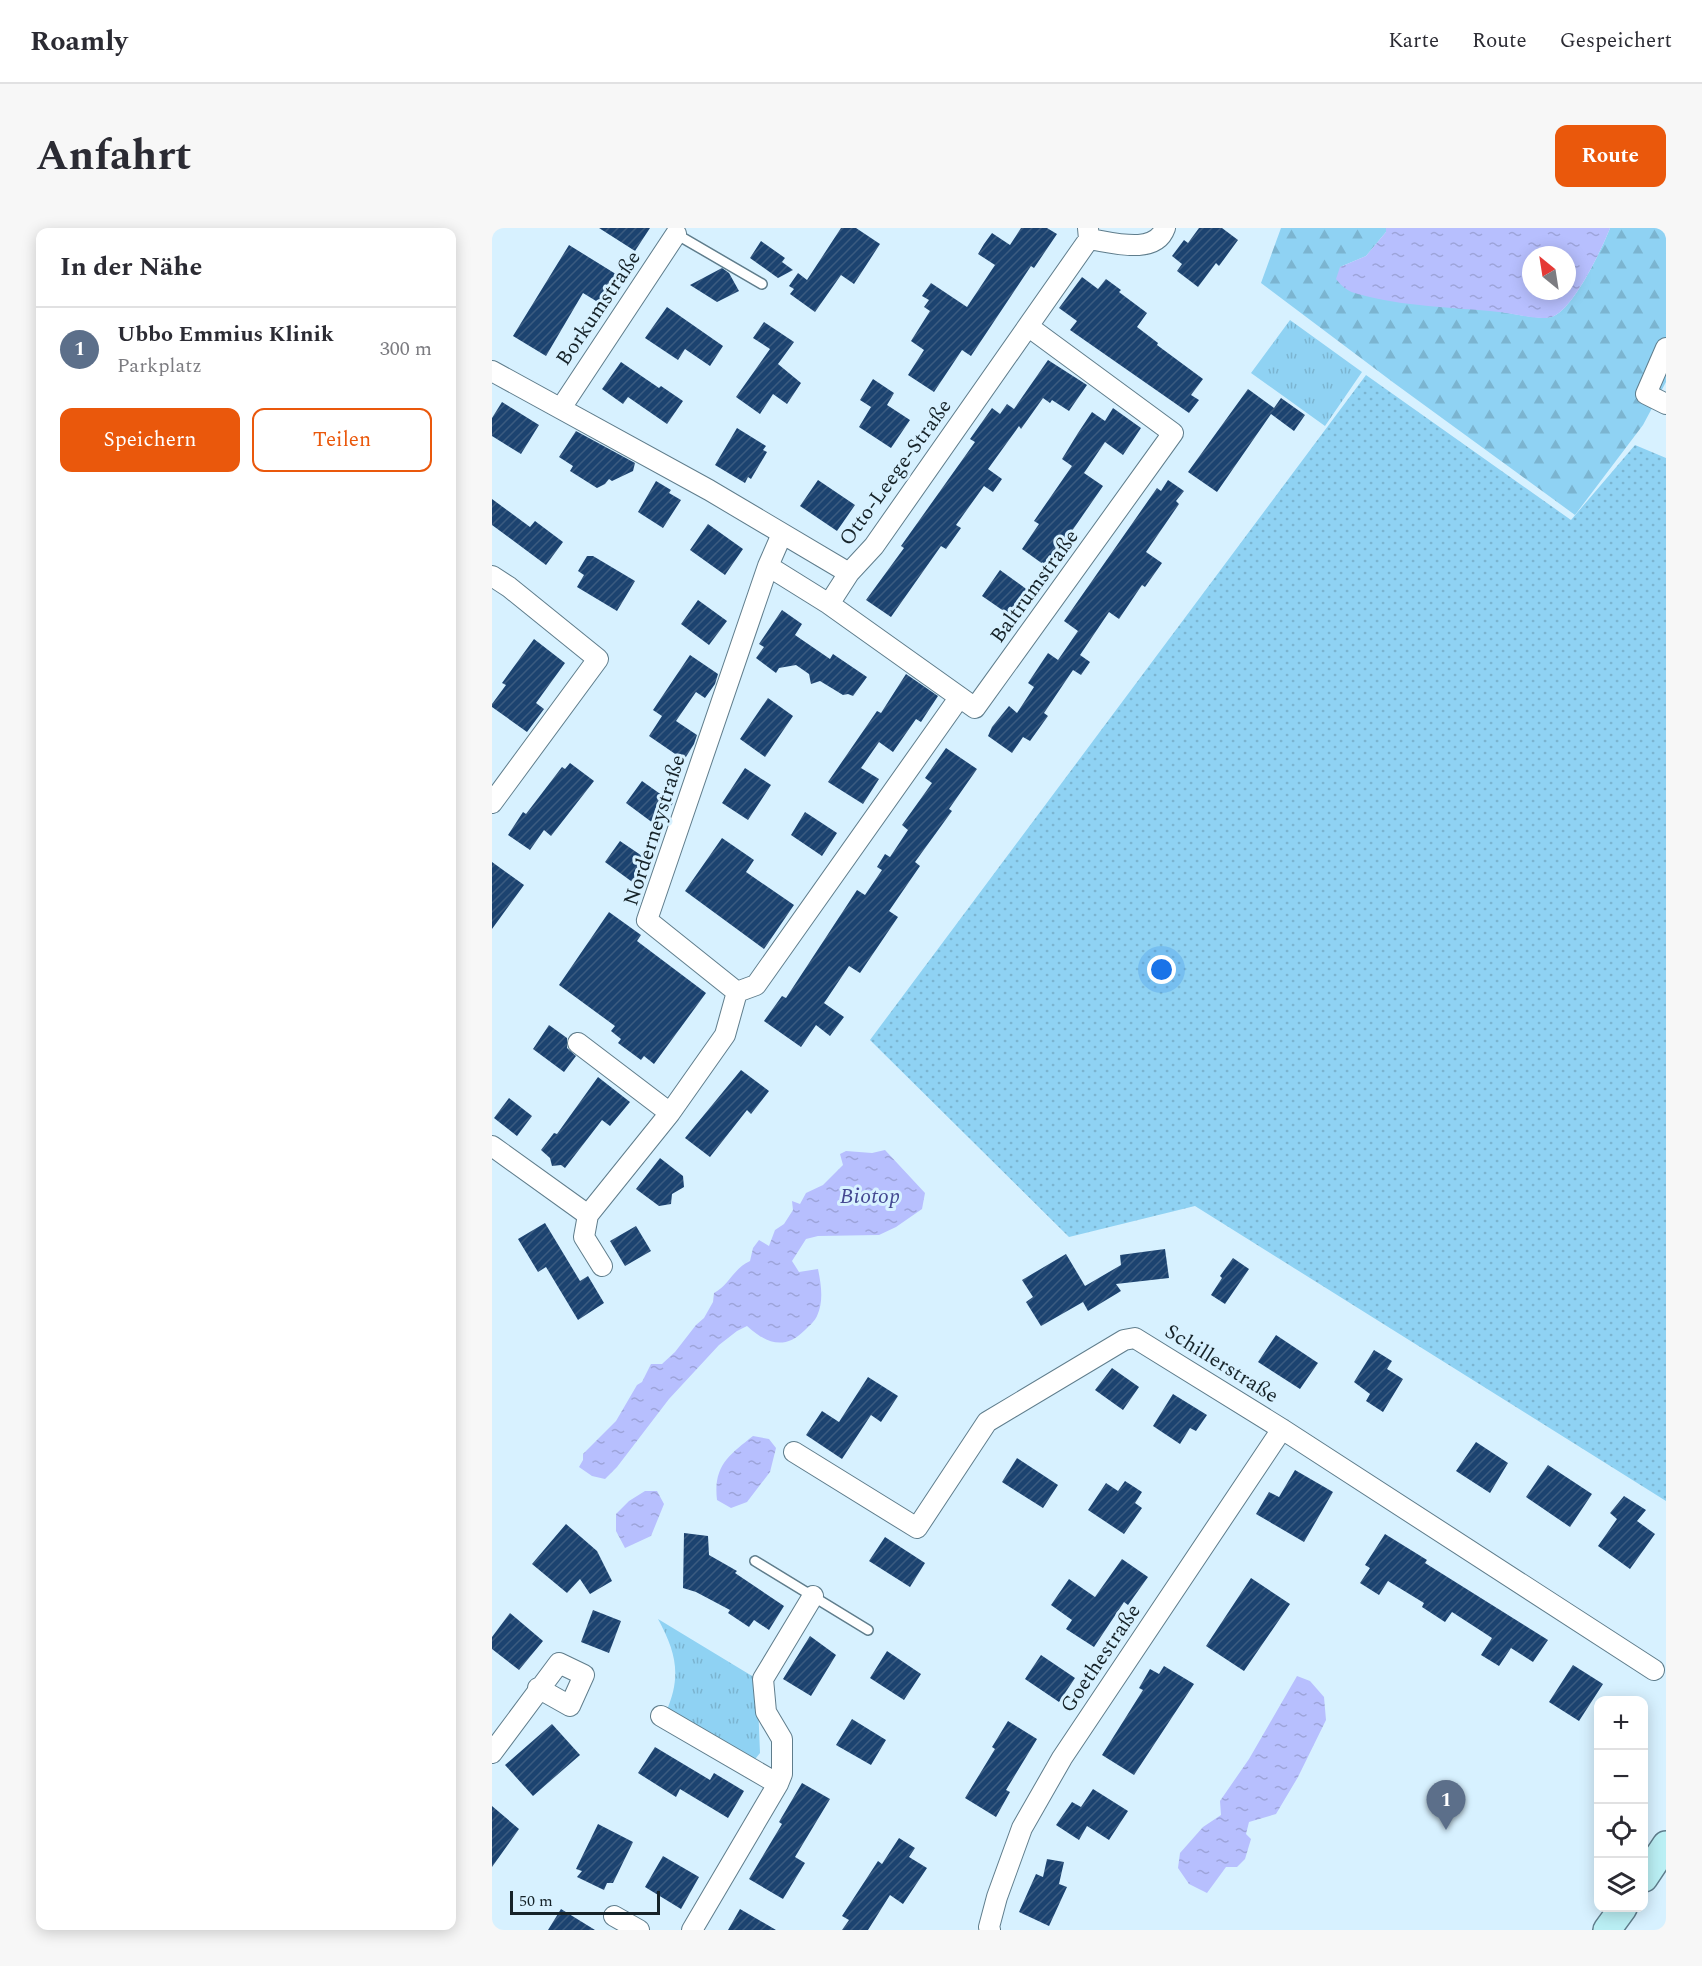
<!DOCTYPE html>
<html lang="de">
<meta charset="utf-8">
<style>
:root{--surface:#fff;--page:#f7f7f7;--text:#2b2b33;--muted:#7c7c81;--line:#e1e1e2;--accent:#ea580c}
body{margin:0;font-family:Spectral,serif;background:var(--page);color:var(--text)}
.controls{position:absolute;right:18px;bottom:18px;display:grid;overflow:hidden;border-radius:12px;box-shadow:0 3px 15px #0003}
.controls button{width:54px;height:54px;display:grid;place-items:center;padding:0;border:0;border-bottom:2px solid var(--line);background:var(--surface);color:var(--text);font:30px sans-serif}
.compass{position:absolute;left:1030px;top:18px;width:54px;height:54px;border-radius:50%;background:var(--surface);box-shadow:0 3px 15px #0003;rotate:330deg}
.scale{position:absolute;left:18px;bottom:15px;width:150px;box-sizing:border-box;padding-left:6px;border:3px solid #162329;border-top:0;font-size:16px;line-height:21px;white-space:nowrap;color:#162329;-webkit-text-stroke:4px #d7f1ff;paint-order:stroke}
.you{position:absolute;left:670px;top:742px;width:21px;height:21px;margin:-15px;border:4px solid #fff;border-radius:50%;background:#1a73e8;box-shadow:0 0 0 9px #1a73e833}
.badge{display:grid;place-items:center;width:39px;height:39px;border-radius:50%;background:var(--accent);color:#fff;font-size:20px;font-weight:700}
.pin{position:absolute;translate:-50% -50px;filter:drop-shadow(0 2px 3px #0008)}
.pin::after{content:'';position:absolute;top:32px;width:21px;height:18px;background:inherit;clip-path:polygon(0 0,100% 0,50% 100%)}
.list{margin:0;padding:0;list-style:none}
h2{display:flex;justify-content:space-between;align-items:center;height:78px;margin:0;padding:0 24px;font-size:26px}
h2 small{font-size:20px;font-weight:400;color:var(--muted)}
.list li{display:grid;grid-template-columns:39px 1fr auto;gap:18px;align-items:center;box-sizing:border-box;height:84px;padding:0 24px;border-top:2px solid var(--line)}
.list b{display:block;font-size:22px;white-space:nowrap}
.list p{margin:0;font-size:20px;white-space:nowrap;color:var(--muted)}
.list em{font-size:20px;font-style:normal;color:var(--muted)}
.actions{display:flex;gap:12px;padding:18px 24px}
.actions a{flex:1;padding:14px 0;border:2px solid var(--accent);border-radius:12px;text-align:center;font-size:21px;color:var(--accent)}
.actions .main{background:var(--accent);color:#fff}
.icon{flex:none;width:33px;height:33px;fill:none;stroke:currentColor;stroke-width:2;stroke-linecap:round;stroke-linejoin:round}
.map{position:relative;flex:none;width:1174px;height:1702px;overflow:hidden;border-radius:12px}
header{display:flex;align-items:center;gap:36px;box-sizing:border-box;height:84px;padding:0 30px;background:var(--surface);border-bottom:2px solid var(--line)}
header strong{font-size:28px}
nav{display:flex;gap:33px;margin-inline-start:auto;font-size:21px}
.intro{display:flex;align-items:center;justify-content:space-between;box-sizing:border-box;height:144px;padding:0 36px}
h1{margin:0;font-size:42px}
.button{padding:15px 27px;border-radius:12px;background:var(--accent);color:#fff;font-size:21px;font-weight:700}
main{display:flex;gap:36px;padding:0 36px}
aside{flex:1;background:var(--surface);border-radius:12px;box-shadow:0 3px 15px #0003}
.map>svg:first-child{display:block}
.grass{fill:url(#grass-dots)}
.forest{fill:url(#forest-firs)}
.park{fill:url(#park-tufts)}
.water{fill:url(#water-ripples);fill-rule:evenodd}
.building{fill:url(#building-hatch)}
.lines{fill:none;stroke-linecap:round;stroke-linejoin:round}
.lane-casing{stroke:#5f7d8c;stroke-width:12}
.street-casing{stroke:#5f7d8c;stroke-width:22}
.secondary-casing{stroke:#5f7d8c;stroke-width:30}
.lane{stroke:#fff;stroke-width:9}
.street{stroke:#fff;stroke-width:20}
.secondary{stroke:#baeff4;stroke-width:27}
.labels{text-anchor:middle;stroke-width:6;stroke-linejoin:round;paint-order:stroke}
.street-label{font-size:21px;fill:#162329;stroke:#d7f1ff}
.water-label{font-size:22px;font-style:italic;fill:#454992;stroke:#d7f1ff}
</style>
<header>
<strong>Roamly</strong>
<nav><a>Karte</a><a>Route</a><a>Gespeichert</a></nav>
</header>
<div class="intro"><h1>Anfahrt</h1><a class="button">Route</a></div>
<main>
<aside>
<h2>In der Nähe<small></small></h2>
<ul class="list">
<li><span class="badge" style="background:#5c6f8a">1</span><div><b>Ubbo Emmius Klinik</b><p>Parkplatz</p></div><em>300 m</em></li>
</ul>
<div class="actions"><a class="main">Speichern</a><a>Teilen</a></div>
</aside>
<div class="map">
<svg width="1174" height="1702" viewBox="0 0 1174 1702">
<defs>
<pattern id="grass-dots" width="8" height="8" patternUnits="userSpaceOnUse" patternTransform="scale(1.5)"><rect width="8" height="8" fill="#8fd2f3"/><path d="M2 2h.1M6 6h.1" fill="none" stroke="#7bb4d0" stroke-width="1.8" stroke-linecap="round"/></pattern>
<pattern id="forest-firs" width="22" height="20" patternUnits="userSpaceOnUse" patternTransform="scale(1.5)"><rect width="22" height="20" fill="#8fd2f3"/><path d="M5 1l3.5 6h-7zM16 11l3.5 6h-7z" fill="#7bb4d0"/></pattern>
<pattern id="park-tufts" width="24" height="20" patternUnits="userSpaceOnUse" patternTransform="scale(1.5)"><rect width="24" height="20" fill="#8fd2f3"/><path d="M3 7l-1-3M5 7V3M7 7l1-3M15 17l-1-3M17 17v-4M19 17l1-3" fill="none" stroke="#7bb4d0"/></pattern>
<pattern id="water-ripples" width="26" height="14" patternUnits="userSpaceOnUse" patternTransform="scale(1.5)"><rect width="26" height="14" fill="#b7bffe"/><path d="M2 4q2-2 4 0t4 0M15 11q2-2 4 0t4 0" fill="none" stroke="#9da4da"/></pattern>
<pattern id="building-hatch" width="6" height="6" patternUnits="userSpaceOnUse" patternTransform="scale(1.5)"><rect width="6" height="6" fill="#1c4370"/><path d="M-1 1l2-2M0 6l6-6M5 7l2-2" fill="none" stroke="#3b5b80"/></pattern>
</defs>
<rect width="100%" height="100%" fill="#d7f1ff"/>
<path class="grass" d="M874,147l205,145 64,-75 31,13v1043l-471,-295 -126,31 -199,-197z"/>
<path class="forest" d="M789,0h105v4l-20,24 -26,11c33,10 191,60 214,49 20,-9 48,-67 56,-88h56v154l-23,43 -68,90 -181,-132 -133,-100z"/>
<path class="park" d="M798,92l72,52 -37,54 -74,-53z
M166,1391l99,60 3,74 -8,10 -86,-51c16,-36 10,-60 -8,-93z"/>
<path class="water" d="M894,0h224c-8,21 -36,79 -56,88 -12,6 -41,-3 -55,-4 -47,-5 -95,-5 -141,-18 -9,-2 -16,-7 -22,-15l4,-12 26,-11 20,-24zM1039,27h36v36h-36z
M393,922l40,43 -3,16 -26,18 -17,8 -61,1 -12,3 -14,22 7,11 19,-3c3,15 6,32 -1,47 -2,5 -8,10 -12,14 -21,21 -39,13 -58,-4l-10,5 -18,14 -50,54 -52,68 -12,12 -13,-3 -13,-9 4,-7v-6l33,-33 21,-36 5,-3 9,-18h11l13,-12 21,-27 8,-7 9,-16 1,-9c15,-8 20,-25 36,-32l3,-13 6,-8 10,6 6,-16 9,-6 9,-14 -1,-9 8,3 6,-11 17,-8 20,-20 -3,-11 6,-3 26,2z
M261,1208l16,3 7,9 -6,24 -23,30 -16,6 -14,-8c-4,-34 12,-45 36,-64z
M153,1263h12l7,13 -13,32 -26,12 -9,-17v-17l13,-13z
M805,1448l13,5 14,16 2,23 -28,57 -22,37 -27,8 -3,12 5,5 -6,20 -8,8h-11l-19,26 -18,-9 -11,-16 2,-15 23,-26 18,-12 -1,-14 29,-42z"/>
<path class="building" d="M107,0h51l-15,23z
M349,0h15l24,16 -26,40 -13,-9 -26,37 -25,-18 4,-5 -5,-3 9,-13 9,7z
M529,0h26l10,6 -23,34 -3,-2 -60,90 -9,-6 -28,42 -26,-17 16,-25 -13,-9 19,-30 -6,-4 5,-7 -7,-4 9,-13 36,24 28,-42 -17,-11 6,-10 8,-11 18,12z
M707,0h23l16,12 -19,26 -3,-3 -18,24 -21,-16 5,-7 -10,-8 12,-16 4,3z
M269,13l24,17 -3,4 11,8 -15,8 -28,-20z
M77,17l50,31 -18,28 -18,-11 -37,63 -33,-20z
M230,40l7,5 10,18 -22,11 -27,-17z
M590,49l16,12 8,-10 15,11 -2,2 28,21 -10,14 21,16 -1,2 46,34 -12,16 8,5 -10,13 -119,-83 7,-9 -18,-13z
M175,79l56,39 -13,20 -25,-17 -7,11 -33,-22z
M272,94l30,20 -16,22 23,19 -14,21 -14,-10 -13,20 -24,-17 34,-48 -17,-11z
M556,132l39,25 -18,26 -17,-11 -2,3 -7,-5 -22,31 -2,-3 -31,43 14,10 -9,13 -9,-6 -28,39 5,3 -15,21 -5,-3 -50,71 -25,-17 38,-52 -3,-2 74,-104 -5,-3 22,-31 8,6 7,-10 7,5z
M129,134l38,26 2,-2 22,15 -16,23 -39,-27 -5,7 -21,-15z
M381,151l21,14 -7,12 23,15 -19,28 -32,-21 12,-20 -11,-7z
M756,161l26,19 7,-10 24,17 -11,16 -23,-17 -54,78 -29,-20z
M10,174l37,23 -18,29 -29,-18v-18z
M621,180l28,20 -18,27 -18,-13 -21,31 19,13 -56,81 -25,-18 17,-25 -5,-3 38,-55 -10,-7 16,-26 14,-21 13,9z
M245,200l29,18 -3,4 4,2 -16,27 -3,-2 -3,6 -30,-18z
M84,203l59,32 -2,8 -21,10 -3,-2 -4,5 -8,4 -27,-17 3,-5 -14,-9z
M326,252l37,25 -18,26 -37,-25z
M676,252l16,11 -8,10 3,3 -33,48 16,11 -17,24 -3,-2 -23,34 -10,-7 -29,43 10,7 -9,13 -8,-5 -29,43 4,3 -18,25 -7,-4 -11,16 -24,-17 4,-9 17,-21 8,7 17,-26 -6,-4 20,-30 10,7 20,-29 -14,-10 93,-133 4,3z
M164,253l15,9 -2,3 12,7 -18,28 -25,-16z
M0,271l38,28 5,-6 28,21 -17,23 -54,-40z
M216,296l35,25 -18,26 -35,-25z
M95,328h6l42,25 -18,30 -40,-24 7,-12 -6,-4z
M508,342l29,21 -18,25 -29,-20z
M206,372l29,21 -18,24 -28,-21z
M290,382l20,14 -7,11 35,24 3,-5 34,23 -14,19 -5,-2 -5,1 -23,-14 -9,3 -2,-10 -13,-9 -17,3 -3,5 -20,-15 8,-11 -5,-3z
M42,411l31,24 -29,40 8,6 -17,23 -35,-25v-3l14,-19 -4,-2z
M198,427l28,19 -3,10 -10,14 -9,-6 -20,29 21,14 -3,9 -10,16 -35,-24 13,-20 -9,-6z
M414,446l32,22 -17,26 -5,-3 -23,33 -14,-10 -18,26 18,11 -16,25 -35,-22 49,-71 4,2z
M276,470l25,18 -28,41 -25,-18z
M454,520l31,21 -28,40 3,2 -37,51 5,4 -31,45 9,6 -38,56 -11,-7 -25,37 20,14 -14,19 -14,-11 -15,22 -37,-26 18,-25 4,2 71,-108 8,5 17,-25 -5,-3 8,-13 5,3 18,-27 -6,-5 30,-42 -7,-5z
M78,535l24,18 -43,55 -7,-6 -14,20 -22,-15 15,-23 3,2 36,-47 3,2z
M253,540l26,17 -23,35 -26,-17z
M150,553l31,22 -16,23 -31,-23z
M313,584l32,21 -15,23 -31,-21z
M230,610l32,22 -8,12 48,33 -30,44 -79,-58z
M128,613l31,21 -16,22 -30,-22z
M0,634l32,23 -32,44z
M117,684l32,23 -4,6 69,52 -52,71 -10,-8 -3,4 -23,-17 3,-4 -10,-8 4,-5 -56,-41z
M57,797l18,13v10l9,8 -12,16 -31,-23z
M249,842l28,21 -18,23 -4,-4 -37,47 -25,-19z
M106,849l32,25 -20,24 -8,-6 -37,48 -4,-3 -9,1 -2,-8 -9,-8 13,-17 3,1z
M17,870l23,18 -15,20 -23,-18z
M168,930l23,18 1,11 -12,7 -1,10 -12,2 -23,-17z
M53,995l35,58 8,-5 16,27 -26,17 -32,-53 -8,5 -20,-33z
M144,998l15,25 -26,15 -15,-25z
M673,1021l4,29 -53,6 5,7 -33,20 -5,-9 -42,24 -15,-24 7,-5 -11,-17 44,-26 19,32 36,-21 -1,-10z
M741,1030l16,11 -24,35 -14,-9 11,-17 -2,-2z
M784,1107l42,28 -18,26 -42,-27z
M882,1122l18,11 -5,8 16,10 -20,33 -17,-11 4,-7 -16,-12z
M620,1140l27,19 -16,23 -28,-20z
M376,1149l30,19 -17,26 -10,-7 -29,44 -36,-24 16,-24 17,11z
M681,1166l34,21 -11,16 -6,-3 -10,16 -27,-18z
M984,1214l32,21 -18,30 -34,-22z
M525,1230l41,27 -15,23 -41,-26z
M1056,1237l44,29 -22,33 -44,-30z
M803,1242l38,22 -29,50 -48,-28 13,-22 10,5z
M633,1253l17,11 -7,11 7,5 -18,26 -36,-24 18,-27 12,8z
M1132,1268l22,14 -9,11 18,13 -25,35 -32,-23 19,-27 -7,-6z
M74,1296l31,27 15,30 -22,13 -10,-15 -13,14 -35,-29z
M192,1305l24,3 1,19 28,16 -2,2 49,33 -15,24 -15,-10 -5,7 -21,-14 2,-3 -34,-18 -13,-4z
M893,1306l42,26 -2,3 123,77 -15,22 -22,-14 -12,18 -18,-11 11,-17 -40,-26 -7,10 -23,-15 2,-4 -36,-22 -9,14 -19,-12 10,-15 -5,-3z
M393,1309l40,26 -15,24 -41,-26z
M630,1331l26,18 -20,28 -4,-3 -30,45 -28,-18 6,-9 -21,-15 18,-26 26,18z
M759,1350l39,26 -46,67 -38,-25z
M101,1382l28,11 -12,32 -28,-11z
M18,1385l33,28 -24,29 -27,-21v-12z
M318,1408l26,19 -25,41 -28,-17z
M395,1423l34,23 -17,26 -34,-22z
M549,1427l34,23 -16,24 -34,-23z
M1081,1437l30,19 -24,37 -30,-19z
M672,1438l30,18 -60,91 -32,-20 41,-65 -4,-2 11,-19 9,5z
M360,1491l34,21 -15,25 -35,-20z
M516,1493l29,18 -31,51 4,2 -14,25 -31,-19 30,-49 -3,-2z
M60,1496l28,31 -47,41 -28,-31z
M163,1519l55,33 4,-7 30,18 -16,27 -48,-29 -4,8 -38,-24z
M310,1555l28,16 -35,58 10,6 -22,36 -34,-20 33,-55 -3,-2z
M601,1561l35,22 -19,29 -22,-14 -8,14 -23,-15 16,-23 9,5z
M0,1578l27,23 -27,38z
M106,1596l35,18 -20,41h-6l-3,7 -27,-13 5,-6 -6,-2z
M407,1610l16,10 -6,9 18,11 -24,36 -13,-9 -22,35h-26l7,-10 -7,-4 36,-55 4,3z
M171,1628l36,21 -18,32 -36,-22z
M555,1631l17,3 -5,22 8,3 -18,39 -30,-14 17,-38 7,3z
M69,1681l34,21h-47z
M248,1681l36,21h-48z"/>
<g class="lines">
<defs>
<path id="lane" d="M184,6l86,50
M263,1333l113,69"/>
<path id="street" d="M596,0l1,11c22,3 66,17 76,-11
M1174,120l-20,46 20,10
M0,143l217,119 140,83 25,-27 215,-307
M69,180l115,-174
M290,306l-14,32 -121,354 90,72 19,-7 203,-287
M276,338l61,38 146,104 198,-275 -144,-106
M0,348l17,11 89,72 -106,144
M337,376l20,-31
M86,815l92,70
M0,918l96,69 82,-102 55,-78 12,-43
M96,987l-4,22 18,29
M302,1224l123,76 70,-106 137,-82 11,-2 147,91 372,241
M169,1488l117,68
M0,1525l67,-90 25,12 -14,31 -32,-18
M122,1688l25,14
M200,1702l86,-146 4,-10v-35l-16,-27 -3,-33 50,-83
M498,1702l-1,-3 8,-30 25,-69 40,-70 220,-329"/>
<path id="secondary" d="M1152,1650l22,-33
M1115,1702l16,-22"/>
</defs>
<use href="#lane" class="lane-casing"/>
<use href="#street" class="street-casing"/>
<use href="#secondary" class="secondary-casing"/>
<use href="#lane" class="lane"/>
<use href="#street" class="street"/>
<use href="#secondary" class="secondary"/>
</g>
<g class="labels">
<g class="street-label">
<text transform="translate(106 80) rotate(-56)" y="7">Borkumstraße</text>
<text transform="translate(403 244) rotate(-54)" y="7">Otto-Leege-Straße</text>
<text transform="translate(542 358) rotate(-54)" y="7">Baltrumstraße</text>
<text transform="translate(162 602) rotate(-72)" y="7">Norderneystraße</text>
<text transform="translate(730 1135) rotate(32)" y="7">Schillerstraße</text>
<text transform="translate(608 1430) rotate(-56)" y="7">Goethestraße</text>
</g>
<g class="water-label">
<text x="378" y="975">Biotop</text>
</g>
</g>
</svg>
<div class="controls">
<button>+</button>
<button>−</button>
<button><svg class="icon" aria-label="locate" viewBox="0 0 24 24"><circle cx="12" cy="12" r="6"/><path d="M12 2v4M12 18v4M2 12h4M18 12h4"/></svg></button>
<button><svg class="icon" aria-label="layers" viewBox="0 0 24 24"><path d="M12 4l9 5-9 5-9-5zM3 14l9 5 9-5"/></svg></button>
</div>
<svg class="compass" viewBox="-18 -18 36 36"><path d="M0-13l5 13h-10z" fill="#e53935"/><path d="M0 13l5-13h-10z" fill="#7c7c81"/></svg>
<div class="scale">50 m</div>
<div class="you"></div>
<div class="pin badge" style="left:954px;top:1602px;background:#5c6f8a">1</div>
</div>
</main>
